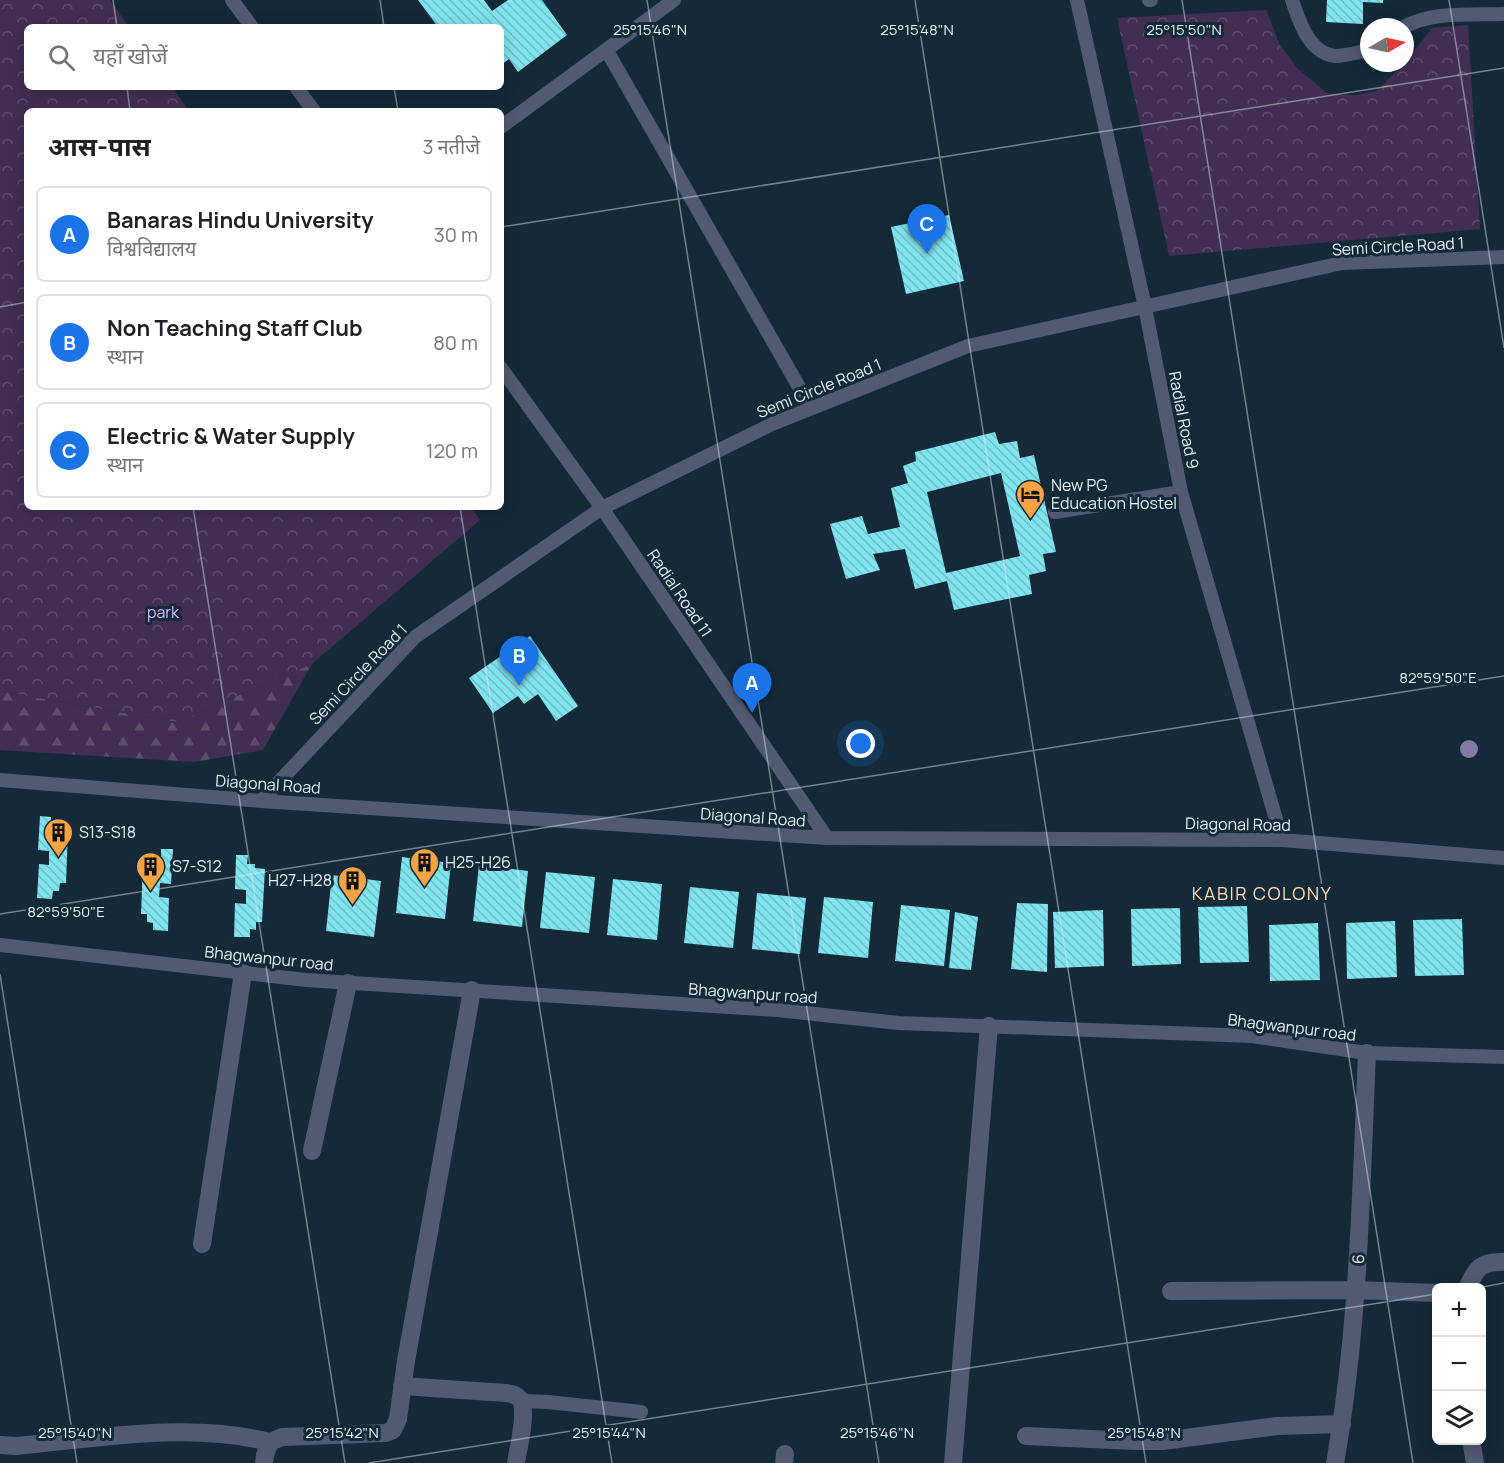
<!DOCTYPE html>
<html lang="hi">
<meta charset="utf-8">
<style>
:root{--surface:#fff;--page:#f6f6f6;--text:#202124;--muted:#757577;--line:#e0e0e0;--accent:#1a73e8}
body{margin:0;font-family:Manrope,"Noto Sans Devanagari",sans-serif;background:var(--page);color:var(--text)}
.controls{position:absolute;right:18px;bottom:18px;display:grid;overflow:hidden;border-radius:9px;box-shadow:0 3px 15px #0003}
.controls button{width:54px;height:54px;display:grid;place-items:center;padding:0;border:0;border-bottom:2px solid var(--line);background:var(--surface);color:var(--text);font:30px sans-serif}
.compass{position:absolute;left:1360px;top:18px;width:54px;height:54px;border-radius:50%;background:var(--surface);box-shadow:0 3px 15px #0003;rotate:81deg}
.you{position:absolute;left:861px;top:744px;width:21px;height:21px;margin:-15px;border:4px solid #fff;border-radius:50%;background:#1a73e8;box-shadow:0 0 0 9px #1a73e833}
.badge{display:grid;place-items:center;width:39px;height:39px;border-radius:50%;background:var(--accent);color:#fff;font-size:20px;font-weight:700}
.pin{position:absolute;translate:-50% -50px;filter:drop-shadow(0 2px 3px #0008)}
.pin::after{content:'';position:absolute;top:32px;width:21px;height:18px;background:inherit;clip-path:polygon(0 0,100% 0,50% 100%)}
.list{margin:0;padding:0;list-style:none}
h2{display:flex;justify-content:space-between;align-items:center;height:78px;margin:0;padding:0 24px;font-size:26px}
h2 small{font-size:20px;font-weight:400;color:var(--muted)}
.list li{display:grid;grid-template-columns:39px 1fr auto;gap:18px;align-items:center;box-sizing:border-box;height:96px;margin:0 12px 12px;padding:0 12px;border:2px solid var(--line);border-radius:9px}
.list b{display:block;font-size:22px;white-space:nowrap}
.list p{margin:0;font-size:20px;white-space:nowrap;color:var(--muted)}
.list em{font-size:20px;font-style:normal;color:var(--muted)}
.icon{flex:none;width:33px;height:33px;fill:none;stroke:currentColor;stroke-width:2;stroke-linecap:round;stroke-linejoin:round}
.map{position:relative;flex:none;width:1504px;height:1463px;overflow:hidden}
.search{position:absolute;background:var(--surface);box-shadow:0 3px 15px #0003;left:24px;top:24px;width:480px;height:66px;display:flex;align-items:center;gap:15px;box-sizing:border-box;padding:0 21px;border-radius:9px;color:var(--muted);font-size:22px}
.panel{position:absolute;background:var(--surface);box-shadow:0 3px 15px #0003;left:24px;top:108px;width:480px;height:402px;border-radius:9px}
.map>svg:first-child{display:block}
.forest{fill:url(#forest-firs)}
.park{fill:url(#park-crowns)}
.building{fill:url(#building-back-hatch);fill-rule:evenodd}
.lines{fill:none;stroke-linecap:round;stroke-linejoin:round}
.service{stroke:#525972;stroke-width:14}
.minor{stroke:#525972;stroke-width:18}
.tree{fill:#8379a5}
.ticks{fill:none;stroke:#e1eff9;stroke-width:1.5;stroke-opacity:0.45}
.labels{text-anchor:middle;stroke-width:6;stroke-linejoin:round;paint-order:stroke}
.street-label{font-size:16px;fill:#e1eff9;stroke:#142a39}
.poi-label{font-size:16px;fill:#e1eff9;stroke:#142a39;text-anchor:start}
.park-label{font-size:16px;fill:#ddb9fd;stroke:#142a39}
.neighbourhood-label{font-size:18px;letter-spacing:1.5px;fill:#fedbb8;stroke:#142a39}
.ticks-label{font-size:15px;text-anchor:middle;fill:#e1eff9;stroke:#142a39;stroke-width:6;stroke-linejoin:round;paint-order:stroke}
</style>
<div class="map">
<svg width="1504" height="1463" viewBox="0 0 1504 1463">
<defs>
<pattern id="forest-firs" width="22" height="20" patternUnits="userSpaceOnUse" patternTransform="scale(1.5)"><rect width="22" height="20" fill="#422e53"/><path d="M5 1l3.5 6h-7zM16 11l3.5 6h-7z" fill="#5d4d6c"/></pattern>
<pattern id="park-crowns" width="20" height="18" patternUnits="userSpaceOnUse" patternTransform="scale(1.5)"><rect width="20" height="18" fill="#422e53"/><path d="M2 6a3 3 0 1 1 6 0M12 15a3 3 0 1 1 6 0" fill="none" stroke="#5d4d6c"/></pattern>
<pattern id="building-back-hatch" width="6" height="6" patternUnits="userSpaceOnUse" patternTransform="scale(1.5)"><rect width="6" height="6" fill="#80e4ef"/><path d="M-1 5l2 2M0 0l6 6M5-1l2 2" fill="none" stroke="#71bdc6"/></pattern>
</defs>
<rect width="100%" height="100%" fill="#142a39"/>
<path class="forest" d="M312,664l-49,86 -69,12 -194,-12v-59l176,31z"/>
<path class="park" d="M0,0h110l19,27h-102v60h145l17,24h-162v396h444l9,13 -168,144 -136,58 -176,-31z
M1266,10l14,35 17,23 30,25 27,2 22,-4 29,-28 27,-35 36,-3 12,204 -311,27 -52,-238z"/>
<path class="building" d="M418,0h66l8,11 16,-11h34l25,35 -49,37 -9,-13 -8,6v-38h-63z
M1327,0h56v3l-20,-1v22l-37,-2z
M949,215l15,66 -58,13 -15,-67z
M995,432l4,12 18,-3 3,17 14,-3 22,97 -13,2 3,17 -17,4 3,19 -78,16 -7,-29 -32,8 -10,-40 -32,5 7,16 -34,9 -16,-55 32,-8 6,18 32,-7 -9,-39 17,-5 -5,-17 13,-5 -1,-9zM1001,473l19,83 -74,17 -19,-81z
M530,636l48,70 -22,15 -18,-27 -14,10 -6,-8 -25,17 -24,-35z
M40,816l11,1v8h8l-1,4 10,1 -2,53h-6l-1,8h-6l-1,8 -15,-1 2,-34 10,1v-14l-11,-1z
M161,849h12l-2,35 -11,-1 -1,14 10,1 -1,33 -15,-1v-7l-6,-1v-8h-6l2,-53h10l1,-4h7z
M236,855h12l-1,9h8v4l10,1 -3,53h-6v8l-6,-1v8h-16l1,-34 11,1v-14l-11,-1z
M402,857l49,6 -6,56 -49,-6z
M479,865l49,6 -6,56 -49,-6z
M546,872l49,5 -6,56 -49,-5z
M332,875l49,6 -7,56 -48,-6z
M613,879l49,5 -5,56 -50,-5z
M690,887l49,5 -6,56 -49,-5z
M757,893l49,5 -6,56 -48,-5z
M824,897l49,5 -5,56 -50,-5z
M1017,903l31,1 -1,68 -36,-3z
M901,905l49,5 -6,56 -49,-5z
M1247,906l2,56 -49,1 -2,-56z
M1180,908l1,56 -49,2 -1,-57z
M1103,910l1,56 -49,2 -2,-56z
M955,912l23,5 -7,53 -22,-2z
M1462,919l2,56 -49,1 -2,-56z
M1395,921l2,56 -50,2 -1,-56z
M1318,923l2,57 -50,1 -1,-56z"/>
<g class="lines">
<path class="service" d="M232,0l20,27
M1077,0l68,307 36,185 101,348
M1149,0h2
M1292,0c7,21 17,54 44,56 10,0 23,-4 33,-6
M1404,27c29,-16 68,-12 100,-13
M607,51l204,357
M296,87l18,24
M501,127l173,-127
M501,368l101,140 225,330
M1055,512l126,-20
M0,780l261,21 566,37 455,2 222,18
M261,801l154,-164 187,-129 170,-84 196,-78 374,-83 162,-6
M0,945l306,35 471,30 122,13 353,13 115,17 137,4
M522,1401l26,1 93,10"/>
<path class="minor" d="M312,1151l36,-168
M202,1244l41,-271
M1467,1288c10,-20 13,-27 37,-26
M1171,1291l185,-1 80,3
M402,1386l104,7c6,1 10,1 14,6 8,11 -2,50 -4,64
M1026,1436l109,5h28l114,-15 65,-2
M1471,1440l4,23
M0,1445l16,1c85,-8 171,-24 254,-4
M264,1463l1,-8 5,-13 12,-5 104,-4 7,-3 5,-11 8,-58 66,-371
M784,1463l1,-9
M953,1463l36,-437
M1335,1463c24,-135 26,-273 32,-410"/>
</g>
<circle class="tree" cx="1469" cy="749" r="9"/>
<path class="ticks" d="M113,0l4,27M380,0l4,27M647,0l232,1463M915,0l231,1463M1182,0l231,1463M1449,0l55,348M127,87l3,24M394,87l4,24M501,227l1003,-159M0,307l27,-5M193,507l152,956M460,507l152,956M0,914l1504,-238M0,974l77,489M1477,1288l27,-5M369,1463l1067,-169"/>
<defs>
<symbol id="hotel-pin" viewBox="-11 -11 22 30"><path d="M0 17L-7.5 6A9.5 9.5 0 1 1 7.5 6Z" fill="#f4a444" stroke="#142a39"/><path d="M-6-4.5h1.5V1H6V5H4.5V3h-9V5H-6ZM-4 0a1.8 1.8 0 1 1 3.6 0ZM.5 0V-2.5h3Q6-2.5 6 0Z" fill="#111"/></symbol>
<symbol id="building-pin" viewBox="-11 -11 22 30"><path d="M0 17L-7.5 6A9.5 9.5 0 1 1 7.5 6Z" fill="#f4a444" stroke="#142a39"/><path d="M-4-6H4V6H1V3H-1V6H-4ZM-2.5-4.3h1.7v1.8h-1.7ZM.8-4.3h1.7v1.8H.8ZM-2.5-1h1.7V.8h-1.7ZM.8-1h1.7V.8H.8Z" fill="#111"/></symbol>
</defs>
<g fill-rule="evenodd">
<use href="#hotel-pin" x="1014" y="478" width="33" height="45"/>
<use href="#building-pin" x="42" y="816" width="33" height="45"/>
<use href="#building-pin" x="408" y="846" width="33" height="45"/>
<use href="#building-pin" x="134" y="850" width="33" height="45"/>
<use href="#building-pin" x="336" y="864" width="33" height="45"/>
</g>
<g class="labels">
<g class="street-label">
<text transform="translate(1398 246) rotate(-3)" y="6">Semi Circle Road 1</text>
<text transform="translate(819 388) rotate(-22)" y="6">Semi Circle Road 1</text>
<text transform="translate(1184 420) rotate(79)" y="6">Radial Road 9</text>
<text transform="translate(680 593) rotate(56)" y="6">Radial Road 11</text>
<text transform="translate(358 674) rotate(-46)" y="6">Semi Circle Road 1</text>
<text transform="translate(268 784) rotate(4)" y="6">Diagonal Road</text>
<text transform="translate(753 817) rotate(4)" y="6">Diagonal Road</text>
<text transform="translate(1238 824) rotate(1)" y="6">Diagonal Road</text>
<text transform="translate(269 958) rotate(6)" y="6">Bhagwanpur road</text>
<text transform="translate(753 993) rotate(4)" y="6">Bhagwanpur road</text>
<text transform="translate(1292 1027) rotate(7)" y="6">Bhagwanpur road</text>
<text transform="translate(1358 1259) rotate(-87)" y="6">6</text>
</g>
<g class="poi-label">
<text x="1051" y="491">New PG<tspan x="1051" dy="18">Education Hostel</tspan></text>
<text x="79" y="838">S13-S18</text>
<text x="445" y="868">H25-H26</text>
<text x="172" y="872">S7-S12</text>
<text x="332" y="886" text-anchor="end">H27-H28</text>
</g>
<g class="park-label">
<text x="163" y="618">park</text>
</g>
<g class="neighbourhood-label">
<text x="1262" y="900">KABIR COLONY</text>
</g>
</g>
<g class="ticks-label">
<text x="650" y="35">25°15'46"N</text>
<text x="917" y="35">25°15'48"N</text>
<text x="1184" y="35">25°15'50"N</text>
<text x="1438" y="683">82°59'50"E</text>
<text x="66" y="917">82°59'50"E</text>
<text x="75" y="1438">25°15'40"N</text>
<text x="342" y="1438">25°15'42"N</text>
<text x="609" y="1438">25°15'44"N</text>
<text x="877" y="1438">25°15'46"N</text>
<text x="1144" y="1438">25°15'48"N</text>
</g>
</svg>
<div class="controls">
<button>+</button>
<button>−</button>
<button><svg class="icon" aria-label="layers" viewBox="0 0 24 24"><path d="M12 4l9 5-9 5-9-5zM3 14l9 5 9-5"/></svg></button>
</div>
<svg class="compass" viewBox="-18 -18 36 36"><path d="M0-13l5 13h-10z" fill="#e53935"/><path d="M0 13l5-13h-10z" fill="#757577"/></svg>
<div class="you"></div>
<div class="pin badge" style="left:752px;top:713px">A</div>
<div class="pin badge" style="left:519px;top:686px">B</div>
<div class="pin badge" style="left:927px;top:254px">C</div>
<div class="search"><svg class="icon" aria-label="search" viewBox="0 0 24 24"><circle cx="10" cy="10" r="6"/><path d="M15 15l6 6"/></svg>यहाँ खोजें</div>
<section class="panel">
<h2>आस-पास<small>3 नतीजे</small></h2>
<ul class="list">
<li><span class="badge">A</span><div><b>Banaras Hindu University</b><p>विश्वविद्यालय</p></div><em>30 m</em></li>
<li><span class="badge">B</span><div><b>Non Teaching Staff Club</b><p>स्थान</p></div><em>80 m</em></li>
<li><span class="badge">C</span><div><b>Electric &amp; Water Supply</b><p>स्थान</p></div><em>120 m</em></li>
</ul>
</section>
</div>
